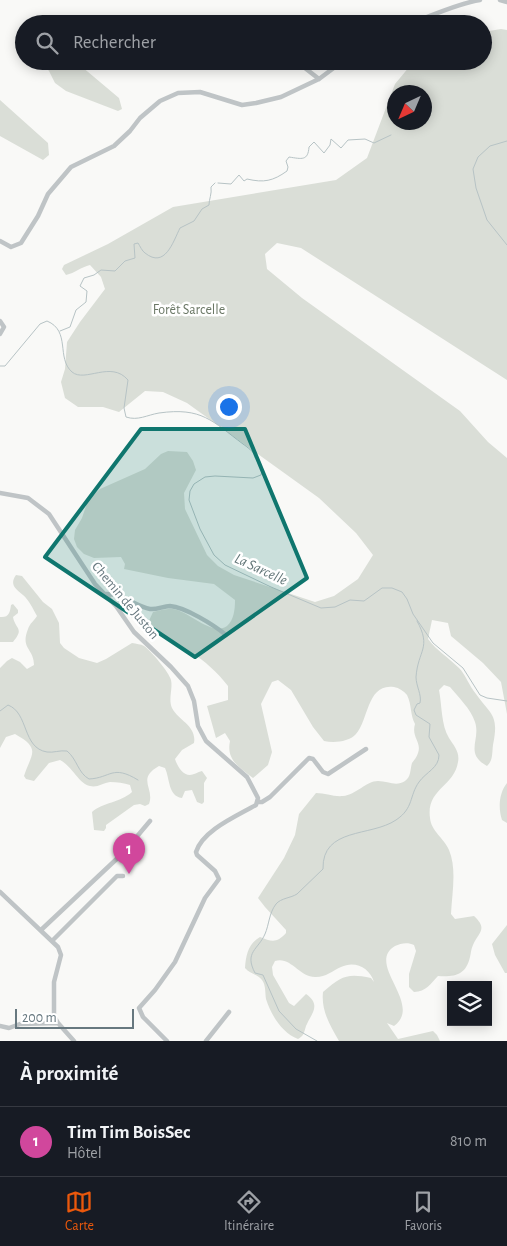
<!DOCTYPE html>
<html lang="fr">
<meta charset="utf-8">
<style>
:root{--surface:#171b24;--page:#242831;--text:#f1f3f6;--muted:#9ea1a6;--line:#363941;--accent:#ea580c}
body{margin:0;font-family:"Alegreya Sans",sans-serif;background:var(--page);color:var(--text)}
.controls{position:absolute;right:15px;bottom:15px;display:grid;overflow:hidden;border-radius:0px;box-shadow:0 2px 12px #0003}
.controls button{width:45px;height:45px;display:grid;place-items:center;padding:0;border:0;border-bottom:1px solid var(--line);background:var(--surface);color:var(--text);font:25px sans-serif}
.compass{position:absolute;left:387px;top:85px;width:45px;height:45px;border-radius:50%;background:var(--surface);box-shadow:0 2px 12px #0003;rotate:224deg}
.scale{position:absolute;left:15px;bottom:12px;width:119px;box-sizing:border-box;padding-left:5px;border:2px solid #67787f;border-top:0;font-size:14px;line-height:18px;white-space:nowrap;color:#67787f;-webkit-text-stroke:4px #fff;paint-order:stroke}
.you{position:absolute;left:228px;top:406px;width:18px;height:18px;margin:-12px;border:4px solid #fff;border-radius:50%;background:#1a73e8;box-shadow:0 0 0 8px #1a73e833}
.badge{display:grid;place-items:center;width:32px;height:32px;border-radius:50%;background:var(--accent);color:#fff;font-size:16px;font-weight:700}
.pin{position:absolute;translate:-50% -41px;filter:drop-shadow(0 1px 2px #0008)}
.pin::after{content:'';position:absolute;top:26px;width:18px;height:15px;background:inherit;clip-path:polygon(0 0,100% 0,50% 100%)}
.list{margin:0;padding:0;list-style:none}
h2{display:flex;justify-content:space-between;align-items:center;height:65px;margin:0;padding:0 20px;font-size:21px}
h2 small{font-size:16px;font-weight:400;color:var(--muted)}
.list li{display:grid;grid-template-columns:32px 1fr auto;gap:15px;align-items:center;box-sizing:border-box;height:70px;padding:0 20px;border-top:1px solid var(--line)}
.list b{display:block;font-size:19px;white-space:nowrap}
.list p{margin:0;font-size:16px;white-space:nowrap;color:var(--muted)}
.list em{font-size:16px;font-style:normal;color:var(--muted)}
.icon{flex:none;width:28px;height:28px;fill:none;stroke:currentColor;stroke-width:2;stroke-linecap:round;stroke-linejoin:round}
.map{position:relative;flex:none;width:507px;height:1041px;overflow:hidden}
.search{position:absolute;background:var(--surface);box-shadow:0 2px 12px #0003;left:15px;right:15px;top:15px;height:55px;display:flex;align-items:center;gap:12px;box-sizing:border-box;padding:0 18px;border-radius:28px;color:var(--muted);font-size:19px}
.sheet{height:135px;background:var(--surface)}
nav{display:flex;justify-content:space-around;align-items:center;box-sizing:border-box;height:70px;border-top:1px solid var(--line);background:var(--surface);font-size:14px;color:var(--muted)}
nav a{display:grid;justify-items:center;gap:2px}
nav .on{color:var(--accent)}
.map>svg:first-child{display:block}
.green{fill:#daded7;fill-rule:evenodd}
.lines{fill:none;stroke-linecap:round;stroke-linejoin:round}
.stream{stroke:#b7c3c5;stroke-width:1}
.minor{stroke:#bfc4c6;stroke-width:4.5}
.marked{fill:#0f766e;fill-opacity:0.2;stroke:#0f766e;stroke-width:4;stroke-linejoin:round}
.labels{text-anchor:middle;stroke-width:5;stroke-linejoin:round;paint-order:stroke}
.park-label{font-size:14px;fill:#6b7866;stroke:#fff}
.street-label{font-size:14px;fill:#67787f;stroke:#fff}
.water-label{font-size:15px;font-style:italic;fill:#627678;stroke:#fff}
</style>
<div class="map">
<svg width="507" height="1041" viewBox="0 0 507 1041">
<rect width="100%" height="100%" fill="#f9f9f7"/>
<path class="green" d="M501,29l6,1v350l-206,-132 -24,-5 -12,11 2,15 35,29 158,113 28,31 19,16v256l-6,-32 -18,-19 -32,-27 -3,-13 -16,-3 -4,19c9,12 21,19 31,29 7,7 10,18 17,26 16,22 23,21 17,51 -1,8 0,16 -6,21 -23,-13 -6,-26 -12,-44 -4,-13 -17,-25 -25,-35l-6,-2 -5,5c3,15 2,35 10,48 5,8 11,14 9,24 -4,25 -32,27 -28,56 1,13 14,20 19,32 8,19 3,43 2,64l4,5 19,-3c14,13 5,16 -1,29 -2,4 -2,8 -3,12 -4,18 -15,20 -32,19 -7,7 -12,16 -24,16l-5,-5v-13l7,-23 -2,-6c-6,-3 -13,-2 -19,1 -30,18 29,58 -1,80l-7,-3 11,16 35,-8 4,4 3,6h-101c-9,-16 -18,-30 -16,-49 19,-16 24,-19 48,-14l3,4c-4,-14 -19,-22 -33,-15 -9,4 -15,10 -25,10 -16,1 -25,-21 -41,-16l-3,6 1,8 16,28 5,3 12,-12c16,11 5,20 0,32 -2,6 -2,10 -8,13 -16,-6 -27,-24 -32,-40 -1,-6 0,-14 -4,-19 -5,-6 -12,-6 -17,-12 1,-13 3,-24 15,-31 12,5 17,6 26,-4v-3l-21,-23 -7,-9 26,-40 11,-23 4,-21 17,-21c9,0 18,4 27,3 13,-1 23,-15 35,-15 10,0 18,6 27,0 6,-4 5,-11 7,-18 2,-3 5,-6 6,-10 4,-11 -7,-16 -3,-29 -5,-9 -3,-19 -8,-29 -3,-4 -8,-7 -13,-8 -27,-4 -25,32 -38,47 -7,8 -22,9 -32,7l-11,-14 -22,-37 -13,-10 -6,2 -11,22 11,48 -4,13 -15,13c-14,-11 -27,-18 -23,-37l-5,-8 -9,5 -9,-32 21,-6v-14c-22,-29 -50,-42 -81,-61l6,-13c6,-1 14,-4 20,-3 16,2 39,28 54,17 7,-6 8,-17 8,-26l-21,-16 -46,-6 -44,-9 1,-5 -4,-7 -27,1 -10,-4 -7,-7 -3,-8 1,-9 7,-12 6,-18 12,-11 45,-20 16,-15 7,-3 19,1 6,9 3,9 -12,23 1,16 22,46 11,11 16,9 81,27 19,-6 24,-17 15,-24 -17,-22 -37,-35 -132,-95 -24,-11 -18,-1 -26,21 -16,-5h-25l-13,-9 -4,-16 4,-13 2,-27 13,-20 25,-33 -4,-12 -11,-12c-9,2 -15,8 -24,10l-4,-6 2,-4 44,-21 65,-37 163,-27 31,-22 28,-74 19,-23h69v-29zM394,92h30v30h-30z
M40,61h35l44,37 3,11 -4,2 -52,-20 -11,-8 -6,-12z
M0,100l48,43 1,12 -6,5 -43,-24z
M16,575l6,1 21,26 9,7 7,14 1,20 4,5 15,10 18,5 9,-4 26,-16c4,1 9,1 12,3 7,5 25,26 27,34 2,9 -3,19 1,28 7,13 25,18 22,35l-12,7 -7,9c2,6 7,16 15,16 3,0 8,-3 12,-4l5,7 -3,5v19l-2,2 -5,-2 -5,-12 -7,1 -3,7c-14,-2 -12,-19 -17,-30l-6,-2c-23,13 -4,22 -10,38l-4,2 -5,-2 -6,1 -28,20v3l-2,3 -10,-1 -2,-18c11,-10 28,-9 40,-20l-2,-7c-6,-2 -13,-3 -20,-3 -7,1 -13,6 -20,4 -11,-2 -17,-19 -30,-26l-11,3 -15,18 -8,-2 -2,-3c7,-22 18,-27 -9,-42l-9,3 -6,11v-80l7,-7 5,-3 8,4 7,7 7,-4c0,-17 -14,-16 -6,-36 2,-6 6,-8 9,-13 -4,-7 -8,-16 -14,-21 -7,-6 -14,-10 -7,-20z
M13,604l5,6v3l-5,4c2,12 12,11 0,25h-13v-25c9,1 10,-5 11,-12z
M507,783v40l-5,-3c-4,-12 -3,-27 5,-37z
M507,925v48h-2l-10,-18 -3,-11z"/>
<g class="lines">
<path class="stream" d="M507,141l-17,5 -12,11 -5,12 3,19 11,32 20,25
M218,183l13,1 8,-9 5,6 3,-2c17,4 26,2 40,-8l1,-4 -2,-6 3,-4c13,2 19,4 20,-10l5,-5 10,11 6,-8 1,-6 10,9 7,-8 17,-1 9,4 17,-8
M60,331l10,-4 6,-17 10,-8 1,-11 -7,-5 4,-8 10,-3 7,-5 14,1 10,-10 10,-3 -1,-14 4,-1c2,3 4,8 7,10 20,16 28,-11 35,-25l14,-7 8,-12 7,-4c0,-6 3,-11 2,-18l4,-4
M0,366h5l35,-42 7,-3c24,10 9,37 25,51 13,11 39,-12 56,8l-4,28 2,9c12,4 21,-2 33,-4 43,-6 53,8 84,31 10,7 22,18 18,31l-8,3 -38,-2 -10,1 -11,7 -4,7 -1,9 11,29 14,26 11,10 46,22 50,21 14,-1 15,-7 14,1 18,-13h10l10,4 5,7 6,15 20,29 30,25 17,27 7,3 20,3
M0,711l8,-6c21,8 14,43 39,47 6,1 13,-2 20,-1 10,8 11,22 22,28 22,-1 23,-15 49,1
M317,1041l-21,-12 -17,-18 -16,-36 -8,-2c-11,-21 3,-23 10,-39 4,-9 4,-21 11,-30 5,-6 15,-6 21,-10l26,-25c-1,-42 48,-32 73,-49 18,-12 13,-24 23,-38 7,-10 20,-14 20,-27l-10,-18 1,-13 -14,-9 -2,-5 3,-6 3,-1c2,-8 -4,-17 -4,-26 2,-27 16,-29 1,-56"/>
<path class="minor" d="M500,0l7,2
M409,24c23,-8 46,-20 71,-24
M296,61l23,18
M0,241l11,6 10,-4 17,-27 10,-22 23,-27 43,-21 16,-15 10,-13 20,-17 18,-8 22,-1 42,13 14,-2 25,-6 38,-18 24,-18
M0,321l4,6 -4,7
M0,493l28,5 21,16 46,70 21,22 18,26 37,35 17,19 6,15 4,25 8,15 41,36 11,21 -2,7c-19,11 -53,25 -60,47l1,3 18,16 4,8 -14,19 -30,64 -20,28 -16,18 4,9 24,24
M105,594c17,-1 30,12 45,15 7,1 13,-3 20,-3 15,1 44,19 56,29
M258,802h4l8,-5 39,-39 4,1 10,13 5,2 38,-25
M0,892l58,55 3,8 -7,27v34l4,7 16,18
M41,930l82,-77 27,-32
M52,941l65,-65h6
M0,1026l9,2 11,-4 38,-1
M206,1041l23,-29"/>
</g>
<path class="marked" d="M141,429h104l62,149 -112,79 -150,-100z"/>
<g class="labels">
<g class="park-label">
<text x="189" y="314">Forêt Sarcelle</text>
</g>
<g class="street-label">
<text transform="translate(126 600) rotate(50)" y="5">Chemin de Juston</text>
</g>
<g class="water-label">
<text transform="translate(261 569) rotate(25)" y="5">La Sarcelle</text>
</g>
</g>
</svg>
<div class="controls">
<button><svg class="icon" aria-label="layers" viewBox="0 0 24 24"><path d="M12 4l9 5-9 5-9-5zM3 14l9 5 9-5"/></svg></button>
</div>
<svg class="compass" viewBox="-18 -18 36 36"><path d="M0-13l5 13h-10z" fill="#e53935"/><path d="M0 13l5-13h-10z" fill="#9ea1a6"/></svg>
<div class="scale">200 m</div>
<div class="you"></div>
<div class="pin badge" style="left:129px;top:874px;background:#d1479c">1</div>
<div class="search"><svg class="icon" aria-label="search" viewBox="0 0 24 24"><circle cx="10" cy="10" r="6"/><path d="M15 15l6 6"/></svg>Rechercher</div>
</div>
<section class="sheet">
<h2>À proximité<small></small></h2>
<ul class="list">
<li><span class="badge" style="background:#d1479c">1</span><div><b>Tim Tim BoisSec</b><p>Hôtel</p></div><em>810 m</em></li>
</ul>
</section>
<nav>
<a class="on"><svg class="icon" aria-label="map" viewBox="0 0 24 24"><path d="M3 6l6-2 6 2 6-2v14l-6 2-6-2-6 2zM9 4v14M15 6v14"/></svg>Carte</a>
<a><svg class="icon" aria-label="directions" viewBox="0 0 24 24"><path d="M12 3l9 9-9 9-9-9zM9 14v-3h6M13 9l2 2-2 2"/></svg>Itinéraire</a>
<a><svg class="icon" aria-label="saved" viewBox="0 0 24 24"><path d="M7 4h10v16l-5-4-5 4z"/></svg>Favoris</a>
</nav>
